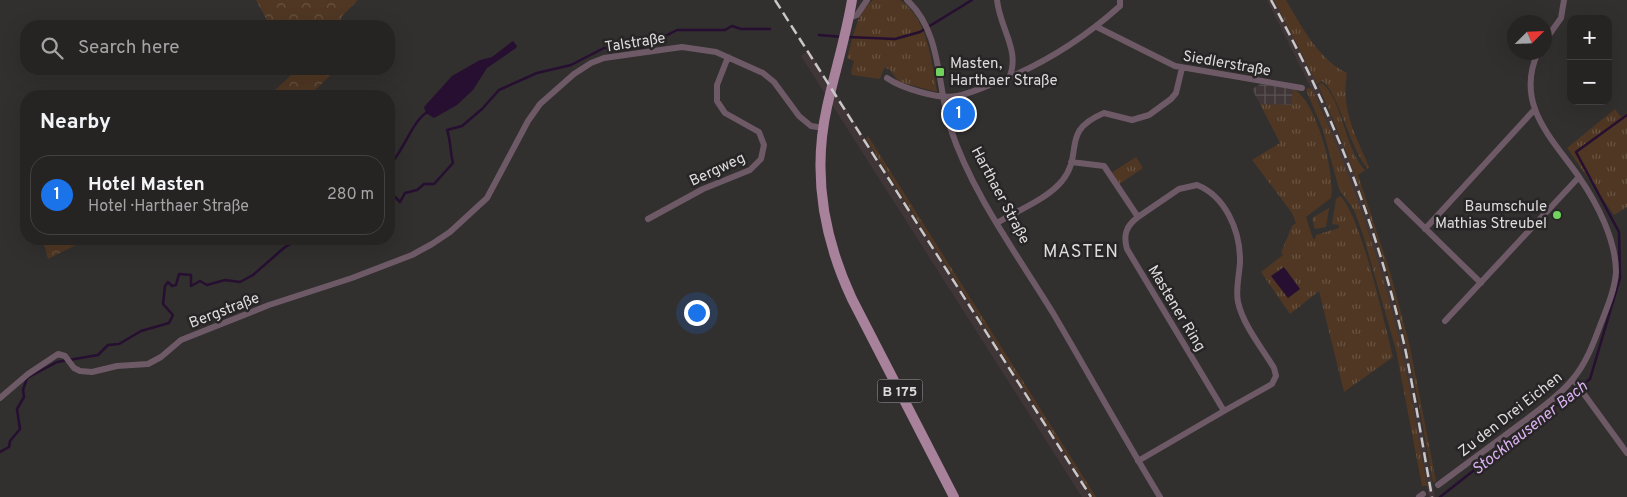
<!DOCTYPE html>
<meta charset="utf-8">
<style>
:root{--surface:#262323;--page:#2e2b2b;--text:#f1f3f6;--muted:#a4a4a6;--line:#424041;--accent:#1a73e8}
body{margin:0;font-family:Overpass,sans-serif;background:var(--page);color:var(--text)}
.controls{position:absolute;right:15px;top:15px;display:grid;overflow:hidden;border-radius:10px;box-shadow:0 5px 20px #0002}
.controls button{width:45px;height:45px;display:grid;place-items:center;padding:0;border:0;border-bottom:1px solid var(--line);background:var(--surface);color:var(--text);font:25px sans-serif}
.compass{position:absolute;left:1507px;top:15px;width:45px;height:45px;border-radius:50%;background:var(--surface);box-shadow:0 5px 20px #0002;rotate:66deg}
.you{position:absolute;left:696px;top:312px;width:18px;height:18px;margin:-12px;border:4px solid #fff;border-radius:50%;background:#1a73e8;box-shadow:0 0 0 8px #1a73e833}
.badge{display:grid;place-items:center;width:32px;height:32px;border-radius:50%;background:var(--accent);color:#fff;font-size:16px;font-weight:700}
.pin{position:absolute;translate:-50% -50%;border:2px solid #fff;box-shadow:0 1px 5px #0006}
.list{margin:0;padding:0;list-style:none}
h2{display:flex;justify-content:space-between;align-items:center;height:65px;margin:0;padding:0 20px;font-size:21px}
h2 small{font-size:16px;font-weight:400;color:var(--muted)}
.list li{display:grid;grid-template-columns:32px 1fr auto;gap:15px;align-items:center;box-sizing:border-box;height:80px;margin:0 10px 10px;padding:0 10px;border:1px solid var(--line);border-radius:20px}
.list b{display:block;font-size:19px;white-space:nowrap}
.list p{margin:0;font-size:16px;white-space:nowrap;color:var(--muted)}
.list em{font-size:16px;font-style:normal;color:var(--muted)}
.icon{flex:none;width:28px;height:28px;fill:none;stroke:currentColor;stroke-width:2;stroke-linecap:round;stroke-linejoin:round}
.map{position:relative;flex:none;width:1627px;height:497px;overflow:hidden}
.search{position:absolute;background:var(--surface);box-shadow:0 5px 20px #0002;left:20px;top:20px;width:375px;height:55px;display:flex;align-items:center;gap:12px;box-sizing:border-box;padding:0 18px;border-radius:20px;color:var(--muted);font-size:19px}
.panel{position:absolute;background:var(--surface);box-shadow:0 5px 20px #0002;left:20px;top:90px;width:375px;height:155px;border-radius:20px}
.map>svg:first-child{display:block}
.built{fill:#403638}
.industrial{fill:url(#industrial-grid)}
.grass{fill:url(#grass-tufts)}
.forest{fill:url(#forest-crowns)}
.water{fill:#260f31}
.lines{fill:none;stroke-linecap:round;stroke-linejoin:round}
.stream{stroke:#260f31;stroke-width:2.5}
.street{stroke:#6d5a66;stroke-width:6}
.primary{stroke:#a8819a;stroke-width:10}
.rail{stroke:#c9c7c8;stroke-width:2.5;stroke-dasharray:10 5;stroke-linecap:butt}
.poi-dot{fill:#71d25e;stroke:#282526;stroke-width:2}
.labels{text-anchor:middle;stroke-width:5;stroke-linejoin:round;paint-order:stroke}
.shield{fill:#282526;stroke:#a7a4a5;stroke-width:1}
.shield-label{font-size:14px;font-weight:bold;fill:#dddbdc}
.street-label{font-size:15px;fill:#dddbdc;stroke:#282526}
.poi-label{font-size:15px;fill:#dddbdc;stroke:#282526;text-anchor:start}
.water-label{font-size:16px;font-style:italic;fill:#dbb1f1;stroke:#282526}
.quarter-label{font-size:18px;letter-spacing:1px;fill:#dddbdc;stroke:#282526}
</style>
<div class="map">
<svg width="1627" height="497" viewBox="0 0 1627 497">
<defs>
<pattern id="industrial-grid" width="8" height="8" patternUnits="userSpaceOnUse" patternTransform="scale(1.25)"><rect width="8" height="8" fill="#403638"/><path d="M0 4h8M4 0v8" fill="none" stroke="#5b5254"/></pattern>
<pattern id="grass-tufts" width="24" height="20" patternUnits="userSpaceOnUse" patternTransform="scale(1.25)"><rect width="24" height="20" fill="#4f3723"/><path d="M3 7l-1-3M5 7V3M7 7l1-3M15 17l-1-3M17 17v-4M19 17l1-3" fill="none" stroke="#685342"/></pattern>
<pattern id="forest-crowns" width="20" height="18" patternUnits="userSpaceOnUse" patternTransform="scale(1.25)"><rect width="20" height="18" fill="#4f3723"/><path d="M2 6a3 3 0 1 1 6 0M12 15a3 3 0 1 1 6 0" fill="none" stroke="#685342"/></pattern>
</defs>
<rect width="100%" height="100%" fill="#322f2f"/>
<path class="built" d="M1267,0h7l43,84 35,82 22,66 33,116 28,149h-6l-28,-148 -32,-116 -46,-121z
M809,50l284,447h-11l-281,-441z"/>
<path class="industrial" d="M1261,84l32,5 -1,16 -32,-1 -8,-15z"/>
<path class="grass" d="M873,0h27c28,19 32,62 37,92l-38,-10 -10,-13 -5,-1 -4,11 -28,-4 -1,-3 3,-11 -7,-3c6,-19 9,-45 26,-58z
M1274,0h12c15,26 33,60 61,73 -6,38 8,60 22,94l-1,2c-18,-20 -30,-78 -46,-88l-5,3z
M1322,83c20,15 23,67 43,87l-7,5 33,100 19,72 26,134 -3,2c-8,-45 -16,-90 -26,-135 -21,-90 -51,-178 -89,-263z
M1308,88l4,1c38,83 68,169 89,259 10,45 17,92 26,138h-5l-26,-136 -33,-115 -9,-25 -15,-21 -16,-59 -17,-40z
M1293,89c23,10 43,86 38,109l-25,19 7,22h2l1,-4 23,-7v-3l-7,-1 4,-25 4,-3c21,19 45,129 53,161l-49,35 -25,-101 -29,23 -29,-42 22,-17 -2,-2 11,-27 4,-3 -4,-10 -40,-53 28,-17 -20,-39 31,1z
M1615,109l6,8 6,-4v94l-13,8 -47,-67z
M868,136l228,361h-3l-227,-358z
M1136,157l7,11 -25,17 -7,-12z
M1329,208l-3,19 -11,2 -3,-11z"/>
<path class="forest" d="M256,0h102l-16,16 -3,10h-69z
M292,69h45l-28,27h-40l22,-21z
M48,239h40l-40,20 -5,-19z"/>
<path class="water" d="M513,41l4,5 -1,2 -29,20 -14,22 -16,15 -23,13 -8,-5 -2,-6 28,-31 28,-16 12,-3z
M1284,267l16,22 -12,9 -17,-22z"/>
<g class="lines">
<path class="stream" d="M819,35l24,2
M848,37l47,2 25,-7 52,-32
M389,166c13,-13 24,-45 37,-53
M389,198l5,-2 6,6 5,-9 12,-3 7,-6h10l19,-21c-3,-11 -2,-22 -6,-33l15,-4 20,-17 17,-19 38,-17 34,-8 33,-17 40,-1 33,-17h48l7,-4 9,3h29
M0,452l9,-5 1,-6 10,-12 -3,-20 7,-12 -1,-7 4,-12 30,-16 41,-7 10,-10 11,-1 22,-13 28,-8 4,-8 -10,-11 2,-18 3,-4 4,4 4,-1 3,-11 12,1v11l9,-5 7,4 18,-5 15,2 13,-7 32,-28 16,-8
M1440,497l150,-118 30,-101 -1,-46 -43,-80 51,-37"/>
<path class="street" d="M907,0c35,32 30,86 43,127 22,67 67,127 103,186 36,61 70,123 107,184
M997,0c3,29 24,51 12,78
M849,18l8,-3 10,-15
M1097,27l78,39 127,22
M1544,42l17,-24 3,-18
M887,78c14,10 53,22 70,18 11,-2 22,-7 33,-11 49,-18 91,-44 130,-79v-6
M1071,162l33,4 34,51c-12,9 -15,18 -11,32l97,162 -86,50
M1397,201l84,82
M1138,217l41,-28 18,-4c28,11 43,45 43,75 0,14 -5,28 -2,42 5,23 24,46 36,66l2,8 -4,8 -48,27
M648,219l55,-30 47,-19 11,-11 3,-14 -5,-13 -34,-19 -8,-12v-16l11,-28
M997,223c21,-13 49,-23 65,-42 23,-29 -3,-49 42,-68l28,7 17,-5 22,-16 5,-6 6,-25
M1425,229l110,-120
M1445,321l134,-144
M1573,379l54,74
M0,398l28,-24 30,-20 7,2 9,12 6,3 12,1 25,-6 31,-2 13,-7 20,-17 88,-35 83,-27 60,-23 20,-11 18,-12 37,-34 41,-77 12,-17 34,-30 17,-11 13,-5 78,-11 34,5 47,21 11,9 25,34 12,10 13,2
M1438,485c28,-21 57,-42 85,-63 17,-13 36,-26 49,-42 14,-16 22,-38 29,-57 6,-15 14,-34 15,-51 0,-32 -19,-69 -37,-95 -26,-38 -65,-72 -41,-125
M1419,497l4,-3"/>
<path class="primary" d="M852,0c-6,36 -17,71 -25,107 -15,67 -3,132 25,192l102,198"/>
<path class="rail" d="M775,0l316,497
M1271,0c60,108 107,228 134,348 10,49 18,100 27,149"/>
</g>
<g class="poi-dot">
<rect x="935" y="67" width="10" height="10" rx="2.5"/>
<circle cx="1557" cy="215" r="5"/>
</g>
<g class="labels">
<rect class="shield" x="877.5" y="379.5" width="45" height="23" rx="4"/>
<g class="shield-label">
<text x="900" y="396">B 175</text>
</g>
<g class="street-label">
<text transform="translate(635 42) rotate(-9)" y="5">Talstraße</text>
<text transform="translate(1227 63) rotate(10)" y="5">Siedlerstraße</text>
<text transform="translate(717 169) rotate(-25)" y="5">Bergweg</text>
<text transform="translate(1001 195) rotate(62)" y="5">Harthaer Straße</text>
<text transform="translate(1177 308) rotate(59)" y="5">Mastener Ring</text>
<text transform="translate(224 310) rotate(-21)" y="5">Bergstraße</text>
<text transform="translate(1510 414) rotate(-38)" y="5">Zu den Drei Eichen</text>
</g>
<g class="poi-label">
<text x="950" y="68">Masten,<tspan x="950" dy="17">Harthaer Straße</tspan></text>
<text x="1547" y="211" text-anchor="end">Baumschule<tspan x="1547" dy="17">Mathias Streubel</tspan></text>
</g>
<g class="water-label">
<text transform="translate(1529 427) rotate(-38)" y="6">Stockhausener Bach</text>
</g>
<g class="quarter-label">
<text x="1081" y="257">MASTEN</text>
</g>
</g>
</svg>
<div class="controls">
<button>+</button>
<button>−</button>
</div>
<svg class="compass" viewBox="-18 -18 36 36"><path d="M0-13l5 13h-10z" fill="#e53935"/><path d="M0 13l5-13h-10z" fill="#a4a4a6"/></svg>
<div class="you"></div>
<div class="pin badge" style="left:959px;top:114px">1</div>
<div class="search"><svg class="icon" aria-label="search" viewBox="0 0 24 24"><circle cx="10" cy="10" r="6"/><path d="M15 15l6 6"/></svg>Search here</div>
<section class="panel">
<h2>Nearby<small></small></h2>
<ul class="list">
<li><span class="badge">1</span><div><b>Hotel Masten</b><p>Hotel · Harthaer Straße</p></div><em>280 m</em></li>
</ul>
</section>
</div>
